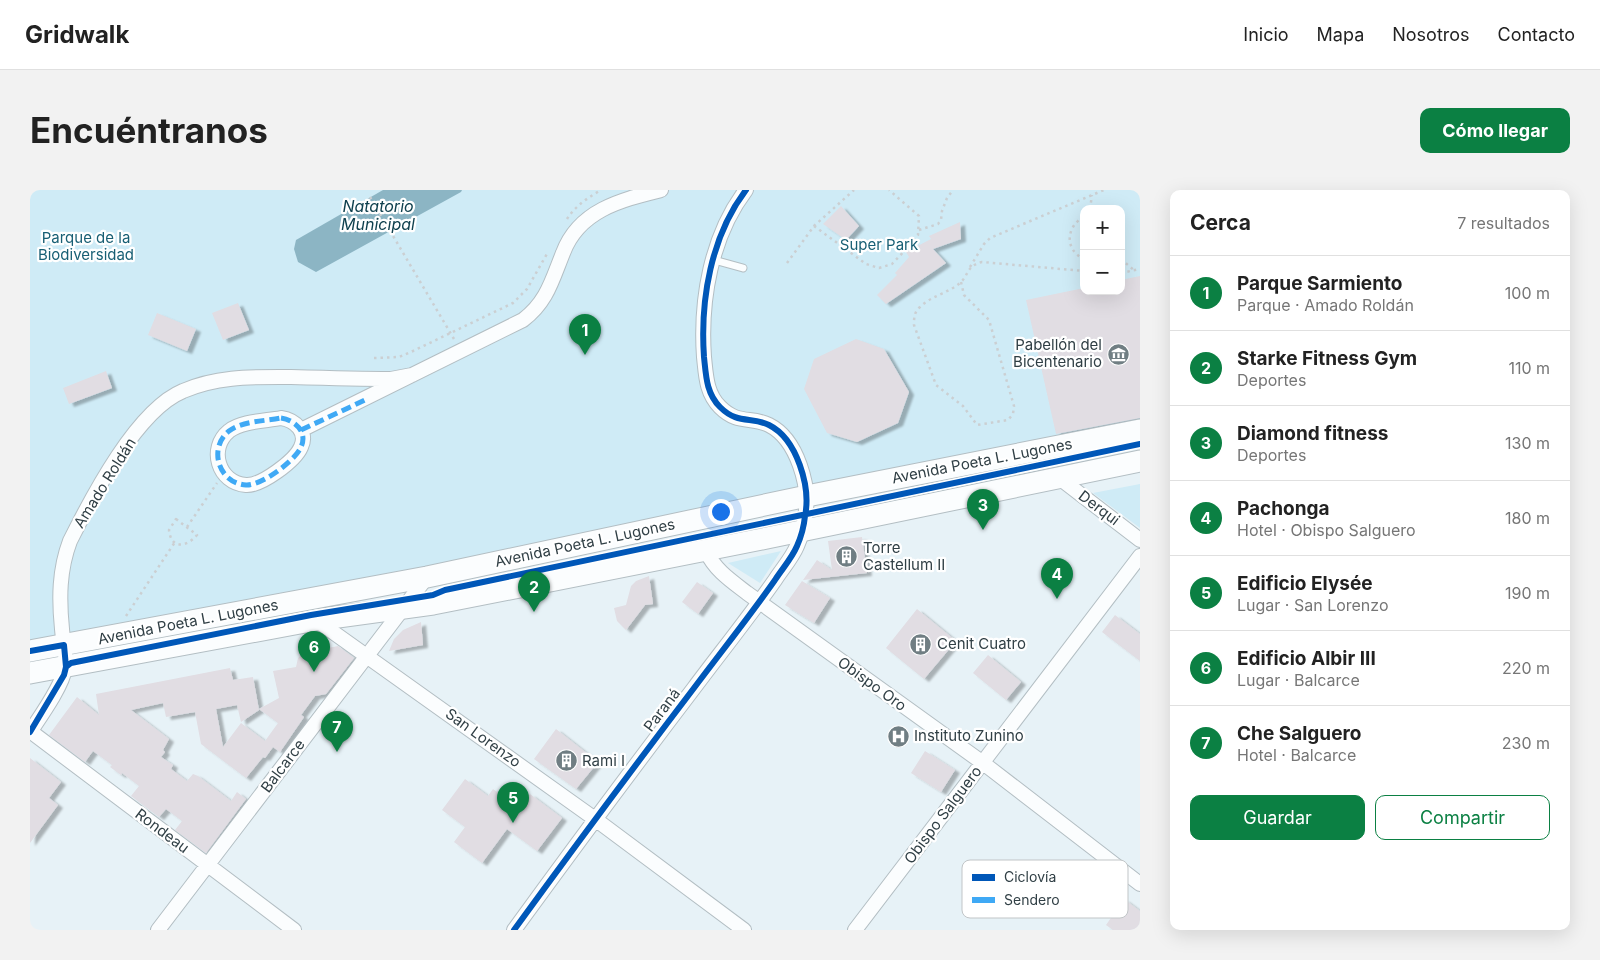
<!DOCTYPE html>
<html lang="es">
<meta charset="utf-8">
<style>
:root{--surface:#fff;--page:#f2f2f2;--text:#222;--muted:#767676;--line:#e0e0e0;--accent:#0b8043}
body{margin:0;font-family:Inter,sans-serif;background:var(--page);color:var(--text)}
.controls{position:absolute;right:15px;top:15px;display:grid;overflow:hidden;border-radius:10px;box-shadow:0 5px 20px #0002}
.controls button{width:45px;height:45px;display:grid;place-items:center;padding:0;border:0;border-bottom:1px solid var(--line);background:var(--surface);color:var(--text);font:25px sans-serif}
.you{position:absolute;left:690px;top:321px;width:18px;height:18px;margin:-12px;border:4px solid #fff;border-radius:50%;background:#1a73e8;box-shadow:0 0 0 8px #1a73e833}
.badge{display:grid;place-items:center;width:32px;height:32px;border-radius:50%;background:var(--accent);color:#fff;font-size:16px;font-weight:700}
.pin{position:absolute;translate:-50% -41px;filter:drop-shadow(0 1px 2px #0008)}
.pin::after{content:'';position:absolute;top:26px;width:18px;height:15px;background:inherit;clip-path:polygon(0 0,100% 0,50% 100%)}
.list{margin:0;padding:0;list-style:none}
h2{display:flex;justify-content:space-between;align-items:center;height:65px;margin:0;padding:0 20px;font-size:21px}
h2 small{font-size:16px;font-weight:400;color:var(--muted)}
.list li{display:grid;grid-template-columns:32px 1fr auto;gap:15px;align-items:center;box-sizing:border-box;height:75px;padding:0 20px;border-top:1px solid var(--line)}
.list b{display:block;font-size:19px;white-space:nowrap}
.list p{margin:0;font-size:16px;white-space:nowrap;color:var(--muted)}
.list em{font-size:16px;font-style:normal;color:var(--muted)}
.actions{display:flex;gap:10px;padding:15px 20px}
.actions a{flex:1;padding:11px 0;border:1px solid var(--accent);border-radius:10px;text-align:center;font-size:18px;color:var(--accent)}
.actions .main{background:var(--accent);color:#fff}
.map{position:relative;flex:none;width:1110px;height:740px;overflow:hidden;border-radius:10px}
header{display:flex;align-items:center;gap:30px;box-sizing:border-box;height:70px;padding:0 25px;background:var(--surface);border-bottom:1px solid var(--line)}
header strong{font-size:24px}
nav{display:flex;gap:28px;margin-inline-start:auto;font-size:18px}
.intro{display:flex;align-items:center;justify-content:space-between;box-sizing:border-box;height:120px;padding:0 30px}
h1{margin:0;font-size:35px}
.button{padding:12px 22px;border-radius:10px;background:var(--accent);color:#fff;font-size:18px;font-weight:700}
main{display:flex;gap:30px;padding:0 30px}
aside{flex:1;background:var(--surface);border-radius:10px;box-shadow:0 5px 20px #0002}
.map>svg:first-child{display:block}
.green{fill:#cfebf6;fill-rule:evenodd}
.water{fill:#8cb5c4}
.building{fill:#e1dde3;filter:url(#shadow)}
.lines{fill:none;stroke-linecap:round;stroke-linejoin:round}
.lane-casing{stroke:#b3bec3;stroke-width:9}
.street-casing{stroke:#b3bec3;stroke-width:16}
.primary-casing{stroke:#b3bec3;stroke-width:23}
.path{stroke:#cbcfd2;stroke-width:2.5;stroke-dasharray:2.5 4;stroke-linecap:butt}
.lane{stroke:#fbfdfe;stroke-width:7}
.street{stroke:#fbfdfe;stroke-width:14}
.primary{stroke:#fbfdfe;stroke-width:21}
.quiet{stroke:#3fa9f5;stroke-width:5;stroke-dasharray:10 5;stroke-linecap:butt}
.cycleway-casing{stroke:#fff;stroke-width:9}
.cycleway{stroke:#0057b8;stroke-width:6}
.labels{text-anchor:middle;stroke-width:4.5;stroke-linejoin:round;paint-order:stroke}
.park-label{font-size:15px;fill:#185f74;stroke:#fff}
.poi-label{font-size:15px;fill:#303f45;stroke:#fff;text-anchor:start}
.street-label{font-size:15px;fill:#303f45;stroke:#fff}
.water-label{font-size:16px;font-style:italic;fill:#0f404e;stroke:#fff}
.key{fill:#fff;stroke:#c1c5c7;stroke-width:1}
.key-label{font-size:14px;fill:#303f45}
</style>
<header>
<strong>Gridwalk</strong>
<nav><a>Inicio</a><a>Mapa</a><a>Nosotros</a><a>Contacto</a></nav>
</header>
<div class="intro"><h1>Encuéntranos</h1><a class="button">Cómo llegar</a></div>
<main>
<div class="map">
<svg width="1110" height="740" viewBox="0 0 1110 740">
<defs>
<filter id="shadow"><feDropShadow dx="5" dy="3" stdDeviation="1" flood-color="#0004"/></filter>
</defs>
<rect width="100%" height="100%" fill="#e7f2f7"/>
<path class="green" d="M0,0h1110v229l-1023,211 -87,14zM1054,19h37v82h-37z
M1110,294v44l-47,-35z
M751,361l-21,32 -32,-20z"/>
<path class="water" d="M353,0h79l-1,2 -145,80 -18,-10 -4,-13 2,-9z"/>
<path class="building" d="M811,16l18,20 -13,14 -23,-16z
M930,32l1,17 -28,10 13,14 -60,41 -9,-9 20,-20 -2,-2 14,-16 -3,-5 25,-13 -2,-3z
M1110,86v142l-84,16 -30,-134 58,-12v3h37v-11z
M208,113l11,27 -26,10 -11,-27z
M127,123l39,16 -9,22 -39,-16z
M826,149l28,10 25,43 -11,31 -41,19 -30,-9 -23,-44 10,-30z
M76,181l6,17 -43,16 -6,-16z
M832,347l5,36 -64,7 14,-20 15,10 -4,-29z
M619,386l4,28 -8,1 -19,25 -9,-9 -3,-13 12,-3 5,-19 5,-5z
M772,391l28,17 -16,25 -29,-18z
M667,392l16,11 -15,21 -16,-12z
M887,419l39,32 -32,38 -38,-31z
M1085,425l25,19v27l-38,-29z
M391,432l2,23 -34,6 5,-12 9,-9z
M308,456l16,12 -28,36 -11,2 -14,19 3,2 -24,35 -7,-5 -8,11 -2,-1 -17,21 -45,-34 -6,-32 -29,5 -3,-14 -32,7 38,29 -6,11 2,2 -4,5 12,8 -2,4 16,12 6,-7 5,2 33,25 6,-9 9,7 -40,54 -31,-23 7,-9 -16,-12 -7,8 -28,-21 8,-10 -17,-13 -1,2 -11,-8 2,-2 -19,-14 -8,11 -36,-27 28,-38 22,18 -3,-21 134,-26 3,12 20,-3 6,33 -18,12 -4,-17 -21,4 7,38 18,-24 24,18 13,-18 -19,-14 20,-11 -6,-27 23,-4 2,-9 6,-5z
M958,465l33,27 -15,18 -33,-27z
M526,539l42,33 -22,27 -42,-30z
M895,561l30,19 -14,22 -30,-19z
M0,568l31,24 -12,16 9,7 -28,38z
M435,589l23,17 5,-7 26,19 11,-14 32,24 -25,33 -30,-22 -25,34 -28,-21 11,-15 -23,-17z
M1094,709l16,12v19h-27l-7,-5z"/>
<g class="lines">
<defs>
<path id="lane" d="M684,70l29,8"/>
<path id="street" d="M251,228c14,2 27,14 20,29 -6,14 -40,39 -55,38 -28,-2 -38,-37 -17,-54 13,-10 37,-10 52,-13z
M271,240l222,-110c24,-18 29,-40 40,-67 16,-43 58,-53 98,-63
M1028,287l82,63
M676,361c9,19 24,29 41,42l236,170 157,121
M286,430l279,199 149,111
M0,541l264,199
M0,542c10,-15 33,-47 35,-64 2,-12 -2,-26 -3,-39 -3,-30 -3,-59 8,-88 22,-44 67,-131 113,-150 34,-15 69,-14 105,-14 35,1 69,2 103,2l21,-4
M128,740l269,-353
M484,740c59,-81 119,-162 180,-242 27,-36 55,-71 81,-108 7,-11 17,-22 22,-34 4,-9 7,-20 8,-30 6,-29 -8,-77 -36,-91 -18,-9 -31,0 -49,-18 -14,-14 -14,-32 -16,-50 -4,-57 7,-121 42,-167
M825,740l285,-374"/>
<path id="primary" d="M0,461l397,-74 380,-81 333,-66
M0,483l286,-53 117,-16 334,-66 373,-77"/>
</defs>
<use href="#lane" class="lane-casing"/>
<use href="#street" class="street-casing"/>
<use href="#primary" class="primary-casing"/>
<path class="path" d="M340,7l84,142
M1060,19l2,-14
M1054,27c-18,9 -20,33 0,42
M537,29c8,-13 22,-22 34,-29
M784,36l52,38 13,4 13,-4 21,-22 5,-7 1,-19 -30,-26
M889,40l19,-6 3,-4 1,-9 5,-13 6,-8
M1091,69l14,12
M757,73l27,-37 40,-36
M940,77l14,-23 6,-6 114,-48
M1091,83l19,-4
M931,92l3,13 25,25 25,86 -1,8 -5,6 -31,5 -14,-19 -27,-21 -22,-60c0,-7 0,-13 6,-18 11,-11 28,-14 40,-24 9,-8 6,-17 22,-21l102,9
M344,168l25,-1 14,-6 100,-48 14,-14 21,-37
M146,329l21,16c-10,12 -26,15 -28,-5z
M157,337l30,-44
M96,426l49,-74"/>
<use href="#lane" class="lane"/>
<use href="#street" class="street"/>
<use href="#primary" class="primary"/>
<path class="quiet" d="M251,228c14,2 27,14 20,29 -6,14 -40,39 -55,38 -28,-2 -38,-37 -17,-54 13,-10 37,-10 52,-13z
M271,240l64,-30"/>
<defs>
<path id="cycleway" d="M0,461l34,-6 2,22 -2,8 -34,57
M36,477l5,-4 240,-48 122,-20 12,-5 695,-146
M484,740c59,-81 119,-162 180,-242 27,-36 55,-71 81,-108 7,-11 17,-22 22,-34 4,-9 7,-20 8,-30 6,-29 -8,-77 -36,-91 -18,-9 -31,0 -49,-18 -14,-14 -14,-32 -16,-50 -4,-57 7,-121 42,-167"/>
</defs>
<use href="#cycleway" class="cycleway-casing"/>
<use href="#cycleway" class="cycleway"/>
</g>
<defs>
<symbol id="museum-disc" viewBox="-11 -11 22 22"><circle r="9.5" fill="#707e83" stroke="#fff"/><path d="M0-6L6-3V-2H-6V-3ZM-5-1h2V3h-2ZM-1-1h2V3h-2ZM3-1h2V3H3ZM-6 4H6V6H-6Z" fill="#fff"/></symbol>
<symbol id="building-disc" viewBox="-11 -11 22 22"><circle r="9.5" fill="#707e83" stroke="#fff"/><path d="M-4-6H4V6H1V3H-1V6H-4ZM-2.5-4.3h1.7v1.8h-1.7ZM.8-4.3h1.7v1.8H.8ZM-2.5-1h1.7V.8h-1.7ZM.8-1h1.7V.8H.8Z" fill="#fff"/></symbol>
<symbol id="hospital-disc" viewBox="-11 -11 22 22"><circle r="9.5" fill="#707e83" stroke="#fff"/><path d="M-5-5h3v3.5h4V-5h3V5h-3V1.5h-4V5h-3Z" fill="#fff"/></symbol>
</defs>
<g fill-rule="evenodd">
<use href="#museum-disc" x="1076" y="152" width="25" height="25"/>
<use href="#building-disc" x="804" y="354" width="25" height="25"/>
<use href="#building-disc" x="878" y="442" width="25" height="25"/>
<use href="#hospital-disc" x="856" y="534" width="25" height="25"/>
<use href="#building-disc" x="524" y="558" width="25" height="25"/>
</g>
<g class="labels">
<g class="park-label">
<text x="56" y="53">Parque de la<tspan x="56" dy="17">Biodiversidad</tspan></text>
<text x="849" y="60">Super Park</text>
</g>
<g class="poi-label">
<text x="1072" y="160" text-anchor="end">Pabellón del<tspan x="1072" dy="17">Bicentenario</tspan></text>
<text x="833" y="363">Torre<tspan x="833" dy="17">Castellum II</tspan></text>
<text x="907" y="459">Cenit Cuatro</text>
<text x="884" y="551">Instituto Zunino</text>
<text x="552" y="576">Rami I</text>
</g>
<g class="street-label">
<text transform="translate(952 271) rotate(-11)" y="5">Avenida Poeta L. Lugones</text>
<text transform="translate(75 293) rotate(-58)" y="5">Amado Roldán</text>
<text transform="translate(1069 318) rotate(37)" y="5">Derqui</text>
<text transform="translate(555 353) rotate(-12)" y="5">Avenida Poeta L. Lugones</text>
<text transform="translate(158 432) rotate(-11)" y="5">Avenida Poeta L. Lugones</text>
<text transform="translate(842 494) rotate(36)" y="5">Obispo Oro</text>
<text transform="translate(632 520) rotate(-53)" y="5">Paraná</text>
<text transform="translate(453 548) rotate(36)" y="5">San Lorenzo</text>
<text transform="translate(253 576) rotate(-53)" y="5">Balcarce</text>
<text transform="translate(913 625) rotate(-53)" y="5">Obispo Salguero</text>
<text transform="translate(132 641) rotate(37)" y="5">Rondeau</text>
</g>
<g class="water-label">
<text x="348" y="22">Natatorio<tspan x="348" dy="18">Municipal</tspan></text>
</g>
</g>
<rect x="932" y="670" width="166" height="58" rx="8" class="key"/>
<rect x="942" y="684" width="23" height="7" fill="#0057b8"/>
<rect x="942" y="707" width="23" height="6" fill="#3fa9f5"/>
<g class="key-label">
<text x="974" y="692">Ciclovía</text>
<text x="974" y="715">Sendero</text>
</g>
</svg>
<div class="controls">
<button>+</button>
<button>−</button>
</div>
<div class="you"></div>
<div class="pin badge" style="left:555px;top:165px">1</div>
<div class="pin badge" style="left:504px;top:422px">2</div>
<div class="pin badge" style="left:953px;top:340px">3</div>
<div class="pin badge" style="left:1027px;top:409px">4</div>
<div class="pin badge" style="left:483px;top:633px">5</div>
<div class="pin badge" style="left:284px;top:482px">6</div>
<div class="pin badge" style="left:307px;top:562px">7</div>
</div>
<aside>
<h2>Cerca<small>7 resultados</small></h2>
<ul class="list">
<li><span class="badge">1</span><div><b>Parque Sarmiento</b><p>Parque · Amado Roldán</p></div><em>100 m</em></li>
<li><span class="badge">2</span><div><b>Starke Fitness Gym</b><p>Deportes</p></div><em>110 m</em></li>
<li><span class="badge">3</span><div><b>Diamond fitness</b><p>Deportes</p></div><em>130 m</em></li>
<li><span class="badge">4</span><div><b>Pachonga</b><p>Hotel · Obispo Salguero</p></div><em>180 m</em></li>
<li><span class="badge">5</span><div><b>Edificio Elysée</b><p>Lugar · San Lorenzo</p></div><em>190 m</em></li>
<li><span class="badge">6</span><div><b>Edificio Albir III</b><p>Lugar · Balcarce</p></div><em>220 m</em></li>
<li><span class="badge">7</span><div><b>Che Salguero</b><p>Hotel · Balcarce</p></div><em>230 m</em></li>
</ul>
<div class="actions"><a class="main">Guardar</a><a>Compartir</a></div>
</aside>
</main>
